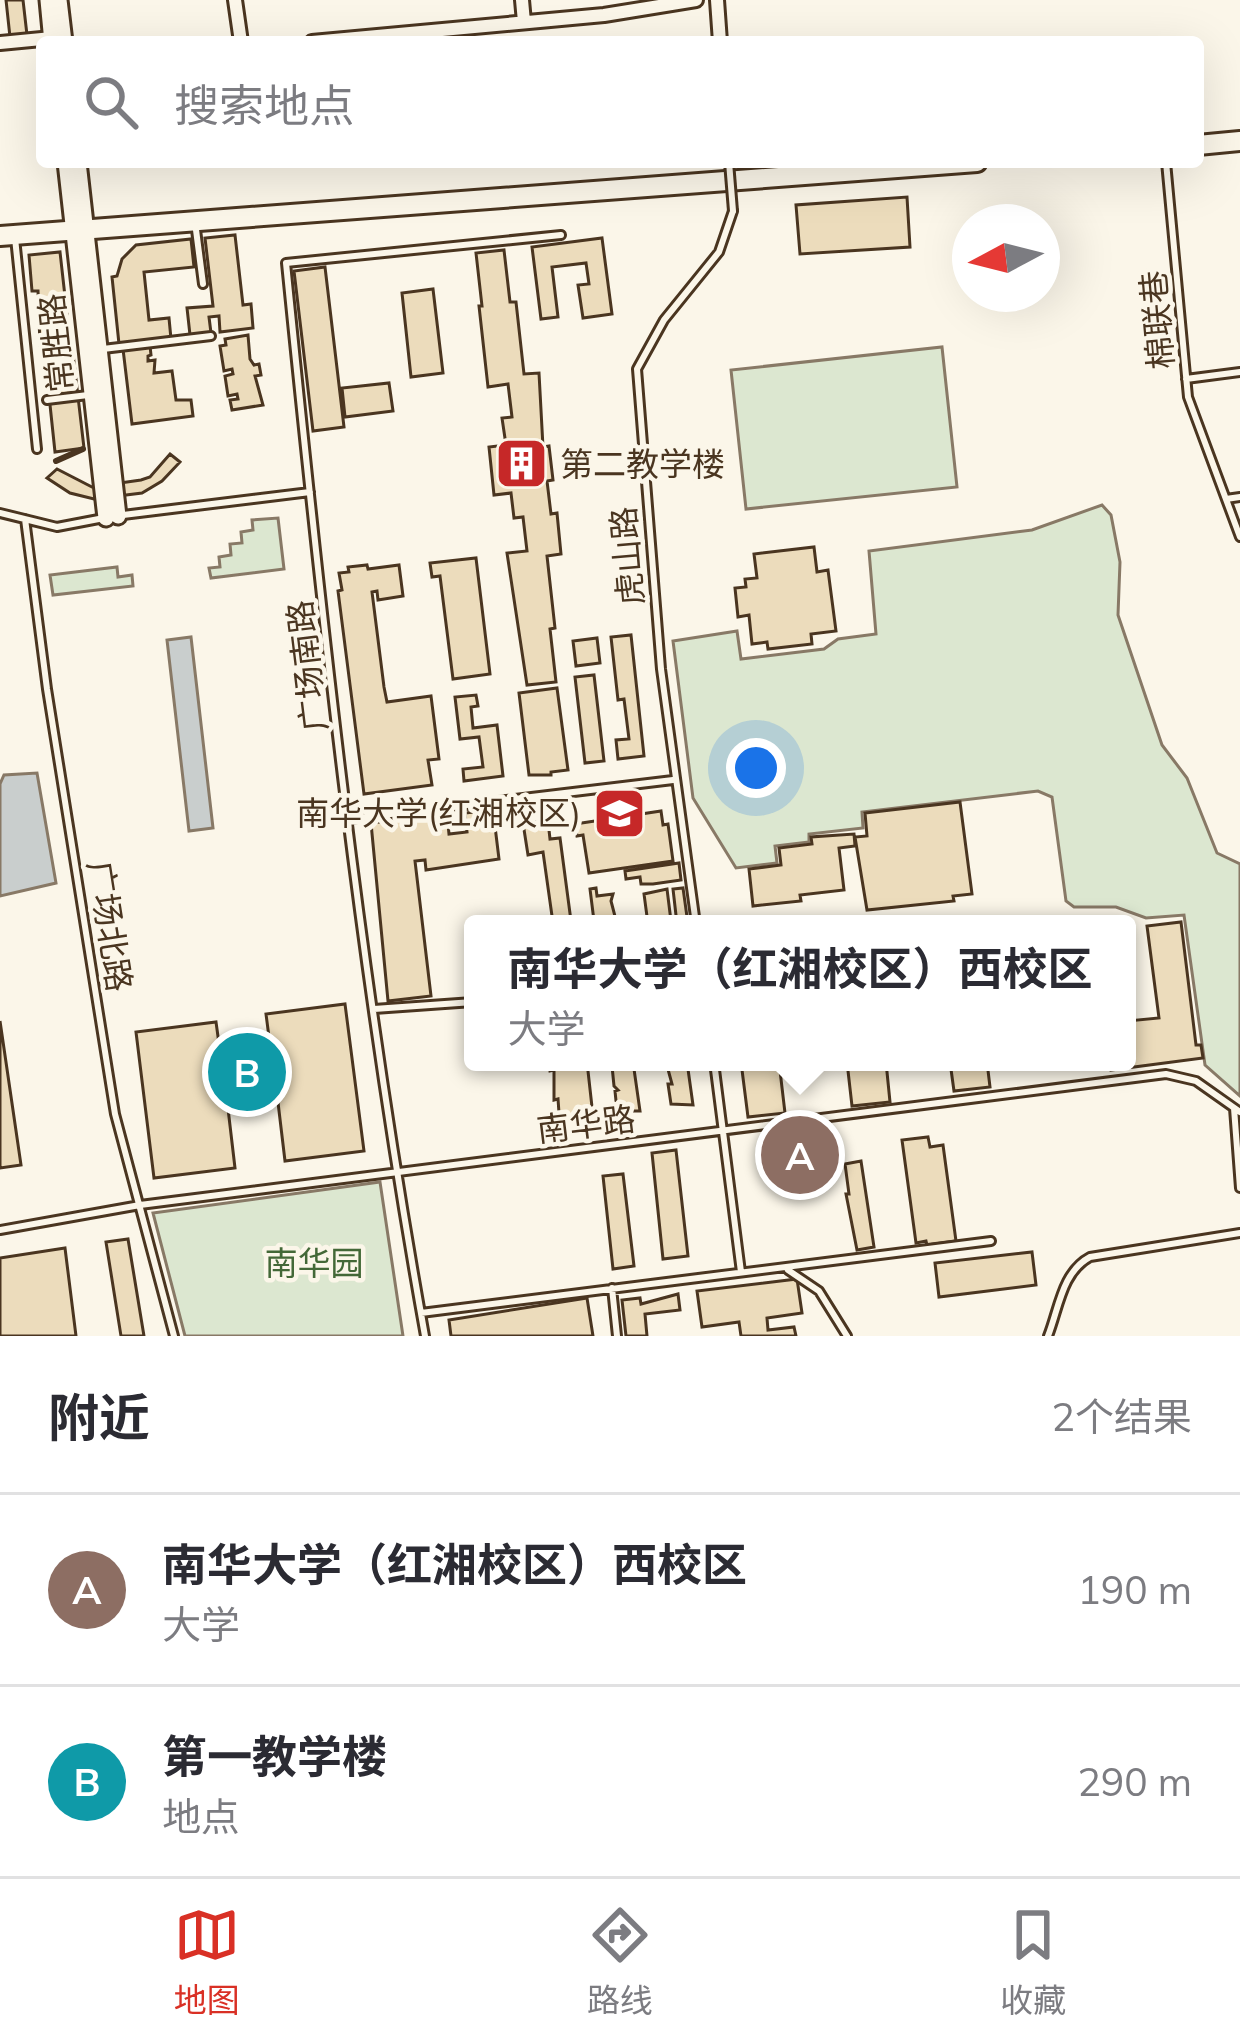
<!DOCTYPE html>
<html lang="zh">
<meta charset="utf-8">
<style>
:root{--surface:#fff;--page:#f2f2f3;--text:#2b2b33;--muted:#7c7c81;--line:#e1e1e2;--accent:#d93025}
body{margin:0;font-family:Mulish,"Noto Sans SC",sans-serif;background:var(--page);color:var(--text)}
.compass{position:absolute;left:952px;top:204px;width:108px;height:108px;border-radius:50%;background:var(--surface);box-shadow:0 12px 48px #0002;rotate:263deg}
.you{position:absolute;left:756px;top:768px;width:42px;height:42px;margin:-30px;border:9px solid #fff;border-radius:50%;background:#1a73e8;box-shadow:0 0 0 18px #1a73e833}
.badge{display:grid;place-items:center;width:78px;height:78px;border-radius:50%;background:var(--accent);color:#fff;font-size:39px;font-weight:700}
.pin{position:absolute;translate:-50% -50%;border:6px solid #fff;box-shadow:0 3px 12px #0006}
.popup{position:absolute;left:464px;top:915px;width:672px;height:156px;box-sizing:border-box;display:grid;place-content:center;border-radius:12px;background:var(--surface);filter:drop-shadow(0 3px 9px #0005);font-size:39px;white-space:nowrap;color:var(--muted)}
.popup b{font-size:45px;color:var(--text)}
.popup::after{content:'';position:absolute;left:50%;top:100%;margin-left:-24px;border:24px solid transparent;border-top-color:var(--surface)}
.list{margin:0;padding:0;list-style:none}
h2{display:flex;justify-content:space-between;align-items:center;height:156px;margin:0;padding:0 48px;font-size:51px}
h2 small{font-size:39px;font-weight:400;color:var(--muted)}
.list li{display:grid;grid-template-columns:78px 1fr auto;gap:36px;align-items:center;box-sizing:border-box;height:192px;padding:0 48px;border-top:3px solid var(--line)}
.list b{display:block;font-size:45px;white-space:nowrap}
.list p{margin:0;font-size:39px;white-space:nowrap;color:var(--muted)}
.list em{font-size:39px;font-style:normal;color:var(--muted)}
.icon{flex:none;width:66px;height:66px;fill:none;stroke:currentColor;stroke-width:2;stroke-linecap:round;stroke-linejoin:round}
.map{position:relative;flex:none;width:1240px;height:1336px;overflow:hidden}
.search{position:absolute;background:var(--surface);box-shadow:0 12px 48px #0002;left:36px;right:36px;top:36px;height:132px;display:flex;align-items:center;gap:30px;box-sizing:border-box;padding:0 42px;border-radius:12px;color:var(--muted);font-size:45px}
.sheet{height:540px;background:var(--surface)}
nav{display:flex;justify-content:space-around;align-items:center;box-sizing:border-box;height:168px;border-top:3px solid var(--line);background:var(--surface);font-size:33px;color:var(--muted)}
nav a{display:grid;justify-items:center;gap:6px}
nav .on{color:var(--accent)}
.map>svg:first-child{display:block}
.green{fill:#dce7d0;stroke:#887966;stroke-width:3}
.water{fill:#c9cecd;stroke:#887966;stroke-width:3}
.building{fill:#ecdcbc;stroke:#4a3520;stroke-width:3}
.lines{fill:none;stroke-linecap:round;stroke-linejoin:round}
.service-casing{stroke:#4a3520;stroke-width:12}
.minor-casing{stroke:#4a3520;stroke-width:18}
.tertiary-casing{stroke:#4a3520;stroke-width:21}
.secondary-casing{stroke:#4a3520;stroke-width:24}
.service{stroke:#fbf6e9;stroke-width:6}
.minor{stroke:#fbf6e9;stroke-width:12}
.tertiary{stroke:#fbf6e9;stroke-width:15}
.secondary{stroke:#fbf6e9;stroke-width:18}
.service-bridge-casing{stroke:#4a3520;stroke-width:12;stroke-linecap:butt}
.service-bridge{stroke:#fbf6e9;stroke-width:6}
.wall{stroke:#4a3520;stroke-width:6}
.labels{text-anchor:middle;stroke-width:9;stroke-linejoin:round;paint-order:stroke}
.street-label{font-size:33px;fill:#4a3520;stroke:#fbf6e9}
.poi-label{font-size:33px;fill:#4a3520;stroke:#fbf6e9;text-anchor:start}
.park-label{font-size:33px;fill:#436837;stroke:#fbf6e9}
</style>
<div class="map">
<svg width="1240" height="1336" viewBox="0 0 1240 1336">
<rect width="100%" height="100%" fill="#fbf6e9"/>
<path class="green" d="M942,347l15,140 -211,22 -15,-139z
M1102,505l9,10 9,47 -2,53 44,130 25,33 30,75 23,11v232l-35,-31 -21,-150 -38,3 -30,-11h-42l-8,-6 -14,-104 -14,-6 -176,21 1,16 -54,6v8l-34,4 2,17 -41,5 -43,-70 -20,-157 64,-10 4,28 83,-10 14,-10 38,-5 -7,-83 163,-21z
M278,518l6,51 -73,9 -2,-10 11,-1 -1,-10 12,-2 -1,-11 12,-1 -1,-11 12,-2 -1,-10z
M117,567l1,10 14,-2 1,11 -80,9 -3,-20z
M380,1182l23,154h-218l-32,-123z"/>
<path class="water" d="M191,637l22,191 -24,3 -22,-191z
M37,773l19,110 -56,13v-112l4,-9z"/>
<path class="building" d="M6,0h17l4,35 -17,2z
M907,197l3,50 -110,7 -4,-49z
M235,235l8,70 8,-1 2,24 -33,4 -1,-16 -10,1 2,16 -21,2 -3,-27 26,-2 -8,-68z
M602,238l10,76 -29,4 -5,-33 11,-1 -3,-21 -34,4 6,50 -17,2 -9,-72z
M191,239l3,28 -50,5 5,48 20,-2 2,21 -52,5 -7,-67 5,-1 5,-17 14,-14z
M504,250l6,52h6l8,72 15,-1 4,74 6,-1 4,34 -6,1 4,33 6,-1 4,41 -14,2 8,72 -5,1 6,53 -29,3 -20,-132 20,-2 -4,-34 -9,1 -3,-25 -17,2 -5,-48 17,-2 -4,-27 10,-1 -4,-33 -20,3 -9,-81h3l-6,-53z
M60,252l10,89 -30,4 -2,-54h-6l-3,-36z
M325,267l19,160 -31,4 -19,-160z
M433,289l10,84 -32,4 -9,-84z
M248,335l2,24 4,6 5,-1 2,11 -6,1 8,29 -31,5 -2,-10 8,-1 -1,-5 -9,2 -3,-20 8,-2 -1,-5 -8,2 -4,-25 6,-1 -1,-6z
M72,345l12,103 -29,4 -11,-104z
M150,346l1,9 -3,1v5l7,-1 -1,13 18,-2 4,29h15l2,16 -61,8 -9,-75z
M389,383l4,28 -48,6 -3,-29z
M170,454l10,8 -18,19 -20,12 -48,6 -24,-6 -23,-15 10,-9 35,18 49,-7 9,-3z
M814,547l3,25 11,-2 8,61 -25,3 1,10 -44,5 -1,-7 -15,2 -3,-29 -11,2 -3,-29 11,-1 -1,-8 12,-1 -3,-24z
M476,558l14,116 -37,5 -13,-103 -8,1 -2,-14z
M367,565l1,4 31,-4 4,31 -25,4 -1,-9 -5,1 12,95 3,15 44,-6 8,63 -11,1 4,25 -68,9 -26,-203 4,-1 -3,-17 10,-1 -1,-5z
M631,635l13,121 -26,3 -2,-19 13,-1 -5,-40 -6,1 -7,-63z
M597,638l3,25 -24,3 -3,-25z
M594,675l10,86 -19,2 -10,-86z
M557,688l11,82 -17,2v3h-22l-10,-82z
M476,695l2,11 -7,1 2,21 24,-3 6,51 -39,5 -1,-12 20,-2 -4,-30 -19,2 -5,-42z
M960,802l12,92 -19,2 1,5 -87,9 -12,-73 12,-1 -2,-23z
M493,810l6,49 -73,11 -1,-10 -10,1 16,135 -43,5 -17,-178 76,-9 2,20 18,-2 -2,-19z
M661,811l2,14 5,-1 5,37 -84,12 -6,-38 -6,1 -2,-12z
M548,821l2,18 10,-1 11,83 -18,2 -10,-71 -15,3 -5,-32z
M854,834l1,12 -16,2 5,42 -44,5 1,6 -48,5 -4,-37 32,-4 -2,-17 33,-4 -1,-7z
M679,863l2,17 -28,4h-12l-1,-7 -14,2 -1,-8z
M596,888l1,8 16,-2 -2,7 6,23 -23,-3 -4,-32z
M683,888l5,36h-11l-4,-35z
M667,889l4,32 -23,3 -4,-30z
M1181,922l15,123h5l2,13 -92,12 -1,-8h17v-41l32,-3 -12,-92z
M345,1004l19,147 -79,10 -8,-67 -50,6 8,68 -81,10 -18,-146 80,-10 4,29 50,-6 -4,-31z
M0,1021l21,144 -21,3z
M549,1062h38l6,54 -37,5 -1,-8h4l-1,-14 -4,1v-30l-4,1z
M615,1062h18l7,49h-23l-2,-20 3,-1 -4,-4 -2,-20z
M666,1062h21l6,43 -22,-1 -3,-20h4z
M741,1062h38l6,51 -37,4z
M847,1062h39l4,40 -38,4z
M950,1062h37l3,25 -36,4z
M928,1137l2,10 13,-2 13,96 -29,4 -1,-4 -10,2 -14,-103z
M676,1150l12,106 -25,3 -11,-106z
M861,1161l13,86 -17,3 -11,-56h3l-4,-30z
M623,1174l11,92 -21,3 -10,-93z
M128,1239l16,97h-23l-15,-94z
M65,1248l11,88h-76v-78z
M1032,1252l4,33 -97,12 -4,-34z
M797,1279l5,34 -35,5 1,12 26,-3 2,9h-55l-2,-14 -37,5 -5,-36z
M678,1294l2,16 -35,4 2,22h-21l-4,-36 18,-2 1,6z
M587,1298l6,38h-142l-2,-16z"/>
<g class="lines">
<defs>
<path id="service" d="M1166,162l22,235 52,140
M195,222l8,62
M15,238l22,211
M103,349l108,-13
M1186,379l54,-7
M47,400l41,-5
M1226,499l14,-2
M0,513l57,14 47,-9
M123,515l187,-23
M25,519l22,170 68,425 59,222
M349,819l324,-39
M696,924l-35,-255 -24,-300 27,-49 55,-68 14,-41
M374,1009l99,-7
M714,1062l27,210
M1234,1108l6,80
M0,1230l140,-25 1026,-131 30,7 44,31
M788,1270l31,21 28,45
M612,1288l5,48
M421,1313l570,-72
M425,1336c-64,-354 -103,-715 -139,-1073l275,-28
M1048,1336c11,-28 14,-64 42,-79l150,-24"/>
<path id="minor" d="M235,0l6,42
M522,0l2,22
M717,0l3,42
M312,42l292,-27 92,-15
M0,43l52,-5"/>
<path id="tertiary" d="M48,0l4,42
M59,0l5,42
M66,162l40,356
M78,162l40,354"/>
<path id="secondary" d="M1198,145l42,-4
M0,236l977,-74"/>
</defs>
<use href="#service" class="service-casing"/>
<use href="#minor" class="minor-casing"/>
<use href="#tertiary" class="tertiary-casing"/>
<use href="#secondary" class="secondary-casing"/>
<use href="#service" class="service"/>
<use href="#minor" class="minor"/>
<use href="#tertiary" class="tertiary"/>
<use href="#secondary" class="secondary"/>
<defs>
<path id="service-bridge" d="M729,162l4,49"/>
</defs>
<use href="#service-bridge" class="service-bridge-casing"/>
<use href="#service-bridge" class="service-bridge"/>
<path class="wall" d="M56,461l27,-12"/>
</g>
<defs>
<symbol id="building-square" viewBox="-11 -11 22 22"><rect x="-9" y="-9" width="18" height="18" rx="4" fill="#c62828" stroke="#fbf6e9"/><path d="M-4-6H4V6H1V3H-1V6H-4ZM-2.5-4.3h1.7v1.8h-1.7ZM.8-4.3h1.7v1.8H.8ZM-2.5-1h1.7V.8h-1.7ZM.8-1h1.7V.8H.8Z" fill="#fff"/></symbol>
<symbol id="university-square" viewBox="-11 -11 22 22"><rect x="-9" y="-9" width="18" height="18" rx="4" fill="#c62828" stroke="#fbf6e9"/><path d="M0-5L7-2L0 1L-7-2ZM-4 1L0 2.5L4 1V4Q0 6-4 4Z" fill="#fff"/></symbol>
</defs>
<g fill-rule="evenodd">
<use href="#building-square" x="492" y="434" width="59" height="59"/>
<use href="#university-square" x="590" y="784" width="59" height="59"/>
</g>
<g class="labels">
<g class="street-label">
<text transform="translate(1157 320) rotate(-95)" y="12">棉联巷</text>
<text transform="translate(56 343) rotate(-96)" y="12">常胜路</text>
<text transform="translate(627 556) rotate(-95)" y="12">虎山路</text>
<text transform="translate(307 666) rotate(-97)" y="12">广场南路</text>
<text transform="translate(110 926) rotate(81)" y="12">广场北路</text>
<text transform="translate(586 1124) rotate(-7)" y="12">南华路</text>
</g>
<g class="poi-label">
<text x="560" y="476">第二教学楼</text>
<text x="581" y="825" text-anchor="end">南华大学(红湘校区)</text>
</g>
<g class="park-label">
<text x="314" y="1275">南华园</text>
</g>
</g>
</svg>
<svg class="compass" viewBox="-18 -18 36 36"><path d="M0-13l5 13h-10z" fill="#e53935"/><path d="M0 13l5-13h-10z" fill="#7c7c81"/></svg>
<div class="you"></div>
<div class="pin badge" style="left:800px;top:1155px;background:#8d6e63">A</div>
<div class="popup"><b>南华大学（红湘校区）西校区</b>大学</div>
<div class="pin badge" style="left:247px;top:1072px;background:#0f9aa8">B</div>
<div class="search"><svg class="icon" aria-label="search" viewBox="0 0 24 24"><circle cx="10" cy="10" r="6"/><path d="M15 15l6 6"/></svg>搜索地点</div>
</div>
<section class="sheet">
<h2>附近<small>2个结果</small></h2>
<ul class="list">
<li><span class="badge" style="background:#8d6e63">A</span><div><b>南华大学（红湘校区）西校区</b><p>大学</p></div><em>190 m</em></li>
<li><span class="badge" style="background:#0f9aa8">B</span><div><b>第一教学楼</b><p>地点</p></div><em>290 m</em></li>
</ul>
</section>
<nav>
<a class="on"><svg class="icon" aria-label="map" viewBox="0 0 24 24"><path d="M3 6l6-2 6 2 6-2v14l-6 2-6-2-6 2zM9 4v14M15 6v14"/></svg>地图</a>
<a><svg class="icon" aria-label="directions" viewBox="0 0 24 24"><path d="M12 3l9 9-9 9-9-9zM9 14v-3h6M13 9l2 2-2 2"/></svg>路线</a>
<a><svg class="icon" aria-label="saved" viewBox="0 0 24 24"><path d="M7 4h10v16l-5-4-5 4z"/></svg>收藏</a>
</nav>
